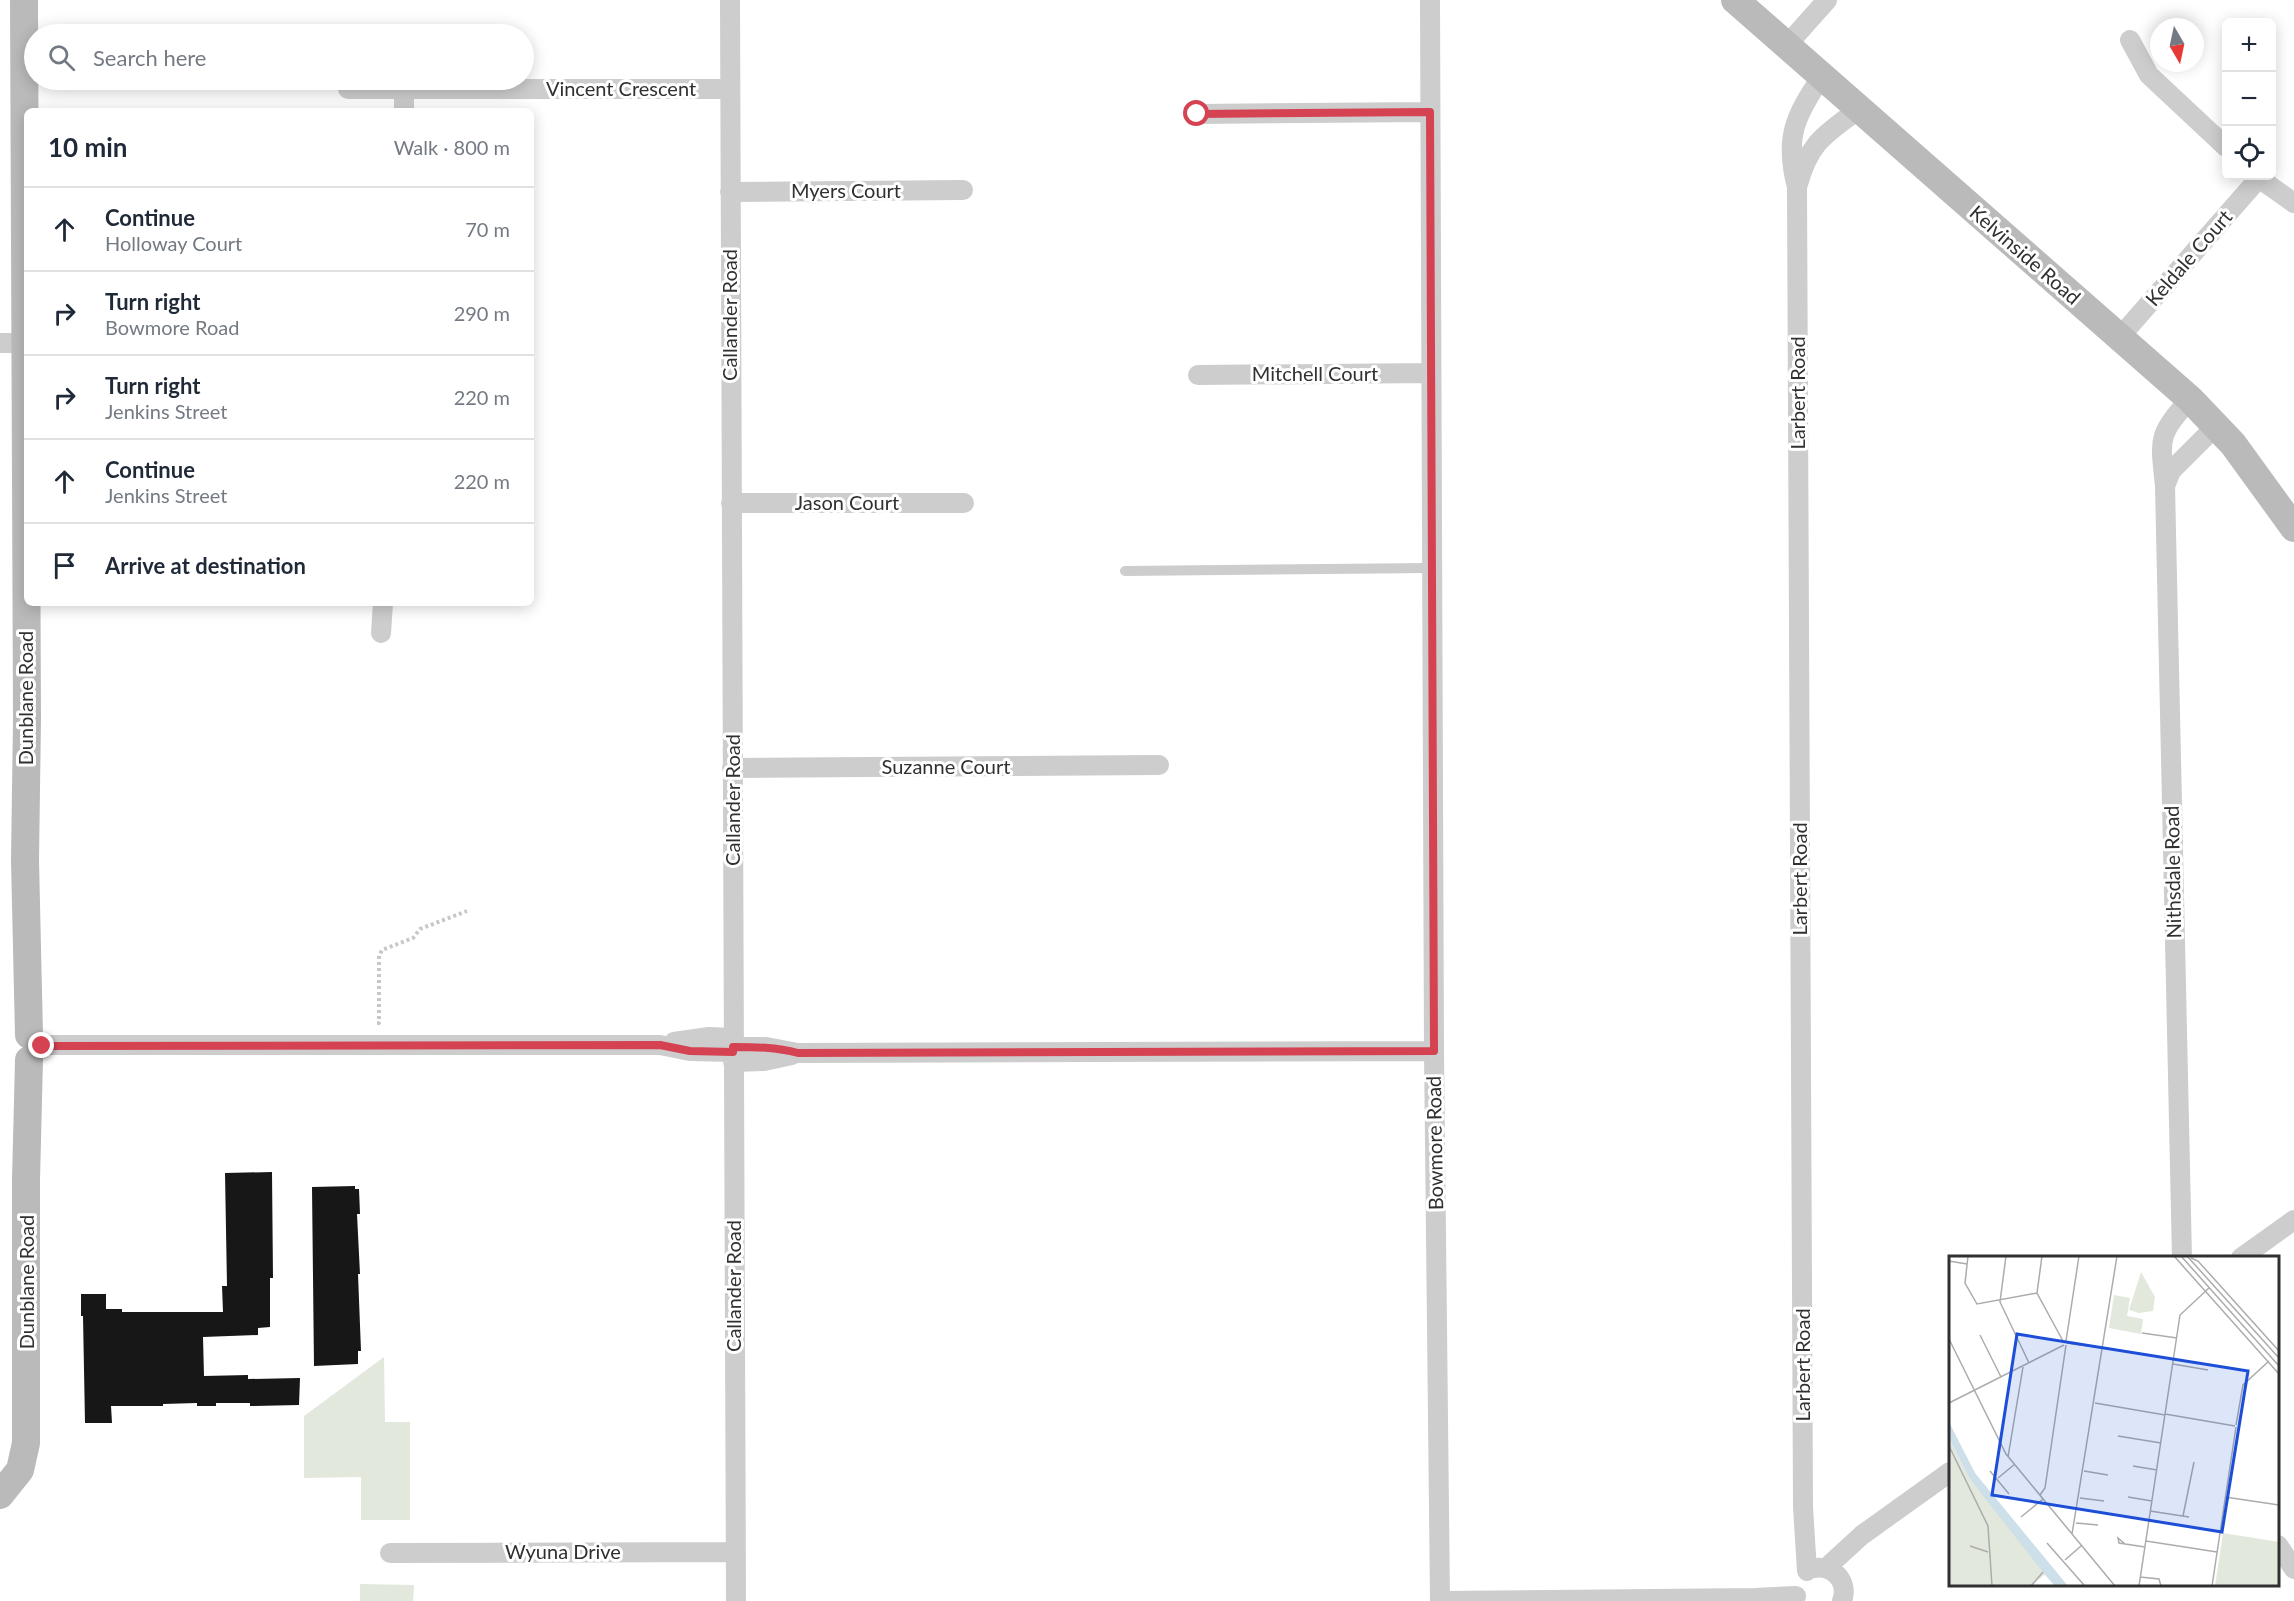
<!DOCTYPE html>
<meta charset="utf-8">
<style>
:root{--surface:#fff;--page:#f6f6f7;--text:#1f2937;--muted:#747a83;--line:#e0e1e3}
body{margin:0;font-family:Lato,sans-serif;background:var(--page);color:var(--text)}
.controls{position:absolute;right:18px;top:18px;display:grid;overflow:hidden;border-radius:9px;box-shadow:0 3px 15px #0003}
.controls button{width:54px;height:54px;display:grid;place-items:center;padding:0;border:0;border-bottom:2px solid var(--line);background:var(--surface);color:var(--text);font:30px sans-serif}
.compass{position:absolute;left:2150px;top:18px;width:54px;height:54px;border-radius:50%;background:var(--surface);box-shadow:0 3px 15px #0003;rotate:171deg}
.stop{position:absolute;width:18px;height:18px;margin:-14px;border:4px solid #d54353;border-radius:50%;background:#fff}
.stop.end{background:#d54353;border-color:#fff;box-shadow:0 2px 6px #0008}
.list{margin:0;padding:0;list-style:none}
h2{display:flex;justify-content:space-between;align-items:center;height:78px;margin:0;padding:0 24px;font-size:26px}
h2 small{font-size:20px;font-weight:400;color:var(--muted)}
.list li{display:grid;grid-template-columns:39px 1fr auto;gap:18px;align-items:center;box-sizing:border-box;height:84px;padding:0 24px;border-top:2px solid var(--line)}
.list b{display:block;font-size:22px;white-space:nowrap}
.list p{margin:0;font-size:20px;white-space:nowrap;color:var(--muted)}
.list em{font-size:20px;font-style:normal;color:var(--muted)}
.icon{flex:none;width:33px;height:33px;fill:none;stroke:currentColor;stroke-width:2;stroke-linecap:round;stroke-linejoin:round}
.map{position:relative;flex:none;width:2294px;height:1601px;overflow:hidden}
.search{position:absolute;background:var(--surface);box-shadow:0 3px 15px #0003;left:24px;top:24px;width:510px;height:66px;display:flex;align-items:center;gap:15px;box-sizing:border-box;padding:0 21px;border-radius:33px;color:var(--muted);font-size:22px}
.panel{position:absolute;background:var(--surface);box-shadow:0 3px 15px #0003;left:24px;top:108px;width:510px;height:498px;border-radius:9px}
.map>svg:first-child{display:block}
.green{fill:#e3e8dc}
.building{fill:#171717}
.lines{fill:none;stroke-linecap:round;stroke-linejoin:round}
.path{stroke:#c7c7c7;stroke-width:4;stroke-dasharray:3 3;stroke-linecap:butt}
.lane{stroke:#cdcdcd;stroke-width:10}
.street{stroke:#cdcdcd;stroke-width:20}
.secondary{stroke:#bababa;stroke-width:28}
.route{stroke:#d54353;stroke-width:8}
.labels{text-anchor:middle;stroke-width:6;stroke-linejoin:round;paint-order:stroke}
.street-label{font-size:20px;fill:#303030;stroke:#fff}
.inset-road{fill:none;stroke:#acacac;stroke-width:1.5}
.view{fill:#1d4ed8;fill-opacity:0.15;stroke:#1d4ed8;stroke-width:3}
.inset-edge{fill:none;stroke:#303030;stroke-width:3}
</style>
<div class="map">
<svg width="2294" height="1601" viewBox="0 0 2294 1601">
<rect width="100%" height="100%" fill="#fff"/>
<path class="green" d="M384,1357l1,65h25v98h-49v-43l-57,1v-62z
M360,1584l54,1 -1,16h-53z"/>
<path class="building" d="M272,1172l1,106h-3v49l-12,1v7l-55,2 1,39 44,-1v4l52,-1 -1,27 -49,1v-3h-34v3h-19v-3l-34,1v2h-52l1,17h-27l-2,-107h-2v-22h25v15h16v3h101l-1,-26h5l-2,-113z
M355,1186v3h4l1,25h-3l3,60h-2l3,77h-3v13l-44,2 -2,-179z"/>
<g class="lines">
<path class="path" d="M377,1023h2v-67l3,-6 31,-12 7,-9 47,-18"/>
<path class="lane" d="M1125,571l307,-3"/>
<path class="street" d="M730,0l6,1601
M1430,0l4,1051 6,550 315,-3 41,-2
M2130,40l19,35 77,72
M1787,45l40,-45
M348,89h382
M404,90v21
M1197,114l233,-2
M2256,176l38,27
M1798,184c12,-43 27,-49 61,-75
M730,192l233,-2
M2119,338l140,-160
M0,343h24
M1198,375l233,-2
M2165,486l6,-15 45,-45
M731,503h233
M381,633l2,-30
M732,768l427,-3
M674,1042l35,-5 24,1
M42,1045h618l30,6 43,1
M733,1047h33l32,6 636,-2
M733,1062l31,-1 28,-6
M2182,1258l-17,-772c-5,-48 -8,-50 25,-87
M2241,1258l53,-38
M2278,1545l16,24
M390,1553l346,-1
M1814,1568c20,-3 35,14 28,33
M1826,1568l36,-33 88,-63
M1807,1571l-4,-64 -6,-1320c-13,-49 -2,-71 25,-111"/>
<path class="secondary" d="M24,0l3,719 -2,141 4,175
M1735,0l455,399 43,45 61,84
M0,1495l20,-25 6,-27v-263l3,-120"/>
</g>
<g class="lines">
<path class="route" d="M42,1046l618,-1 30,6 43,1v-5c22,0 43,0 65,6l636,-2 -4,-939 -233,2"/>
</g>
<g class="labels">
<g class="street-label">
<text x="621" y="96">Vincent Crescent</text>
<text x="846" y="198">Myers Court</text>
<text transform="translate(2025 255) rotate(41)" y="7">Kelvinside Road</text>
<text transform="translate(2189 258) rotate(-49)" y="7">Keldale Court</text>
<text transform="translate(730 315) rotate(-90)" y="7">Callander Road</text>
<text x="1315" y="381">Mitchell Court</text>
<text transform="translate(1798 393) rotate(-90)" y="7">Larbert Road</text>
<text x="847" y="510">Jason Court</text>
<text transform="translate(26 698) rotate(-90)" y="7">Dunblane Road</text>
<text x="946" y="774">Suzanne Court</text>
<text transform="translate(733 800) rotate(-90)" y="7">Callander Road</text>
<text transform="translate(2173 872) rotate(-91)" y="7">Nithsdale Road</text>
<text transform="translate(1800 879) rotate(-90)" y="7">Larbert Road</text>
<text transform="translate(1435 1143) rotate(-91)" y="7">Bowmore Road</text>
<text transform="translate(27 1282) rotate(-90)" y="7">Dunblane Road</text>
<text transform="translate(734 1286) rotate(-90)" y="7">Callander Road</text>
<text transform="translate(1803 1365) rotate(-90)" y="7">Larbert Road</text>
<text x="563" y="1559">Wyuna Drive</text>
</g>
</g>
<g transform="translate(1949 1256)">
<rect width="330" height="330" fill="#fff"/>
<path d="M192,16l14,25 -2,14 -14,2 -10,-3zM165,39l16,3 -3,18 16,3 -2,15 -32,-6zM0,182l20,40 78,95 -17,13h-81zM274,277l56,9v44h-64z" fill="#e3e8dc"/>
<path d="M0,166l26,51 93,113h-13l-9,-10 -77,-98 -20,-40z" fill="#cddfe9"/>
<path class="inset-road" d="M19,0l-3,27 12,21 60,-11M57,0l-6,46 29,61M93,0l-5,37 26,48M225,0l105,118M232,0l98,110M238,0l92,102M242,2l7,3 81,90M0,5l18,3M193,77l35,5M31,79l21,42M0,83l57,115 109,132M117,85l13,-85M118,87l36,5M224,108l35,6M0,147l115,-58M146,147l70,12M216,158l70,12M287,169l7,-40 26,-24M169,180l43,7M0,190l39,80 4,60M59,201l15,-90M184,210l24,4M41,215l19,23M135,215l24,4M49,222l17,-14M91,239l5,-7 21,-143M179,241l24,4M276,241l54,8M131,242l24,3M201,255l39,6M234,260l11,-54M72,261l22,-18M127,267l22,2M123,278l45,-278M197,285l71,11M98,287l37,42M176,288l-7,-6 1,5 26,4M21,290l18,6M116,304l16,-14M191,321l19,2 2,7M82,330l12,-14M190,330l41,-271 29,-27M263,330l24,-159"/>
<path class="view" d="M68,78l231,37 -26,161 -230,-37z"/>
<rect width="330" height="330" class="inset-edge"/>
</g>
</svg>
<div class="controls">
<button>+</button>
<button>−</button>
<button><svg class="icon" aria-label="locate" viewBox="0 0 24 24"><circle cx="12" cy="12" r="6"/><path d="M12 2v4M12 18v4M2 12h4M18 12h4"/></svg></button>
</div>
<svg class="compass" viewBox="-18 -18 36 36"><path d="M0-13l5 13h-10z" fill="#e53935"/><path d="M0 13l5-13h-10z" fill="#747a83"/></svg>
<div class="stop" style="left:1197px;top:114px"></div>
<div class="stop end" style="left:42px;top:1046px"></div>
<div class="search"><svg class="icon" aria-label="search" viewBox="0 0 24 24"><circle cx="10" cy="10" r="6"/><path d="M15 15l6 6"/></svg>Search here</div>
<section class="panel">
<h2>10 min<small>Walk · 800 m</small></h2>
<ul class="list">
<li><svg class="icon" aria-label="ahead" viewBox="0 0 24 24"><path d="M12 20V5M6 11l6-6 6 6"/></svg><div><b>Continue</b><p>Holloway Court</p></div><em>70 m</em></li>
<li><svg class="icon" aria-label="right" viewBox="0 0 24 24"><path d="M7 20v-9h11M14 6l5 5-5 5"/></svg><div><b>Turn right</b><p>Bowmore Road</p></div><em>290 m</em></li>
<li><svg class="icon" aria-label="right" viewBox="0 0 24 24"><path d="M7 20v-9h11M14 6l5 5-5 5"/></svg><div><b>Turn right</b><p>Jenkins Street</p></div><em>220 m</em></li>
<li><svg class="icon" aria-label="ahead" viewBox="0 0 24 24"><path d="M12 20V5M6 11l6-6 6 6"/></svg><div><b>Continue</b><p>Jenkins Street</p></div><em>220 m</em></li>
<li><svg class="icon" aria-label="arrive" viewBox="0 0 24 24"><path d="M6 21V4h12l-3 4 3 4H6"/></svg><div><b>Arrive at destination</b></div></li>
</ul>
</section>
</div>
